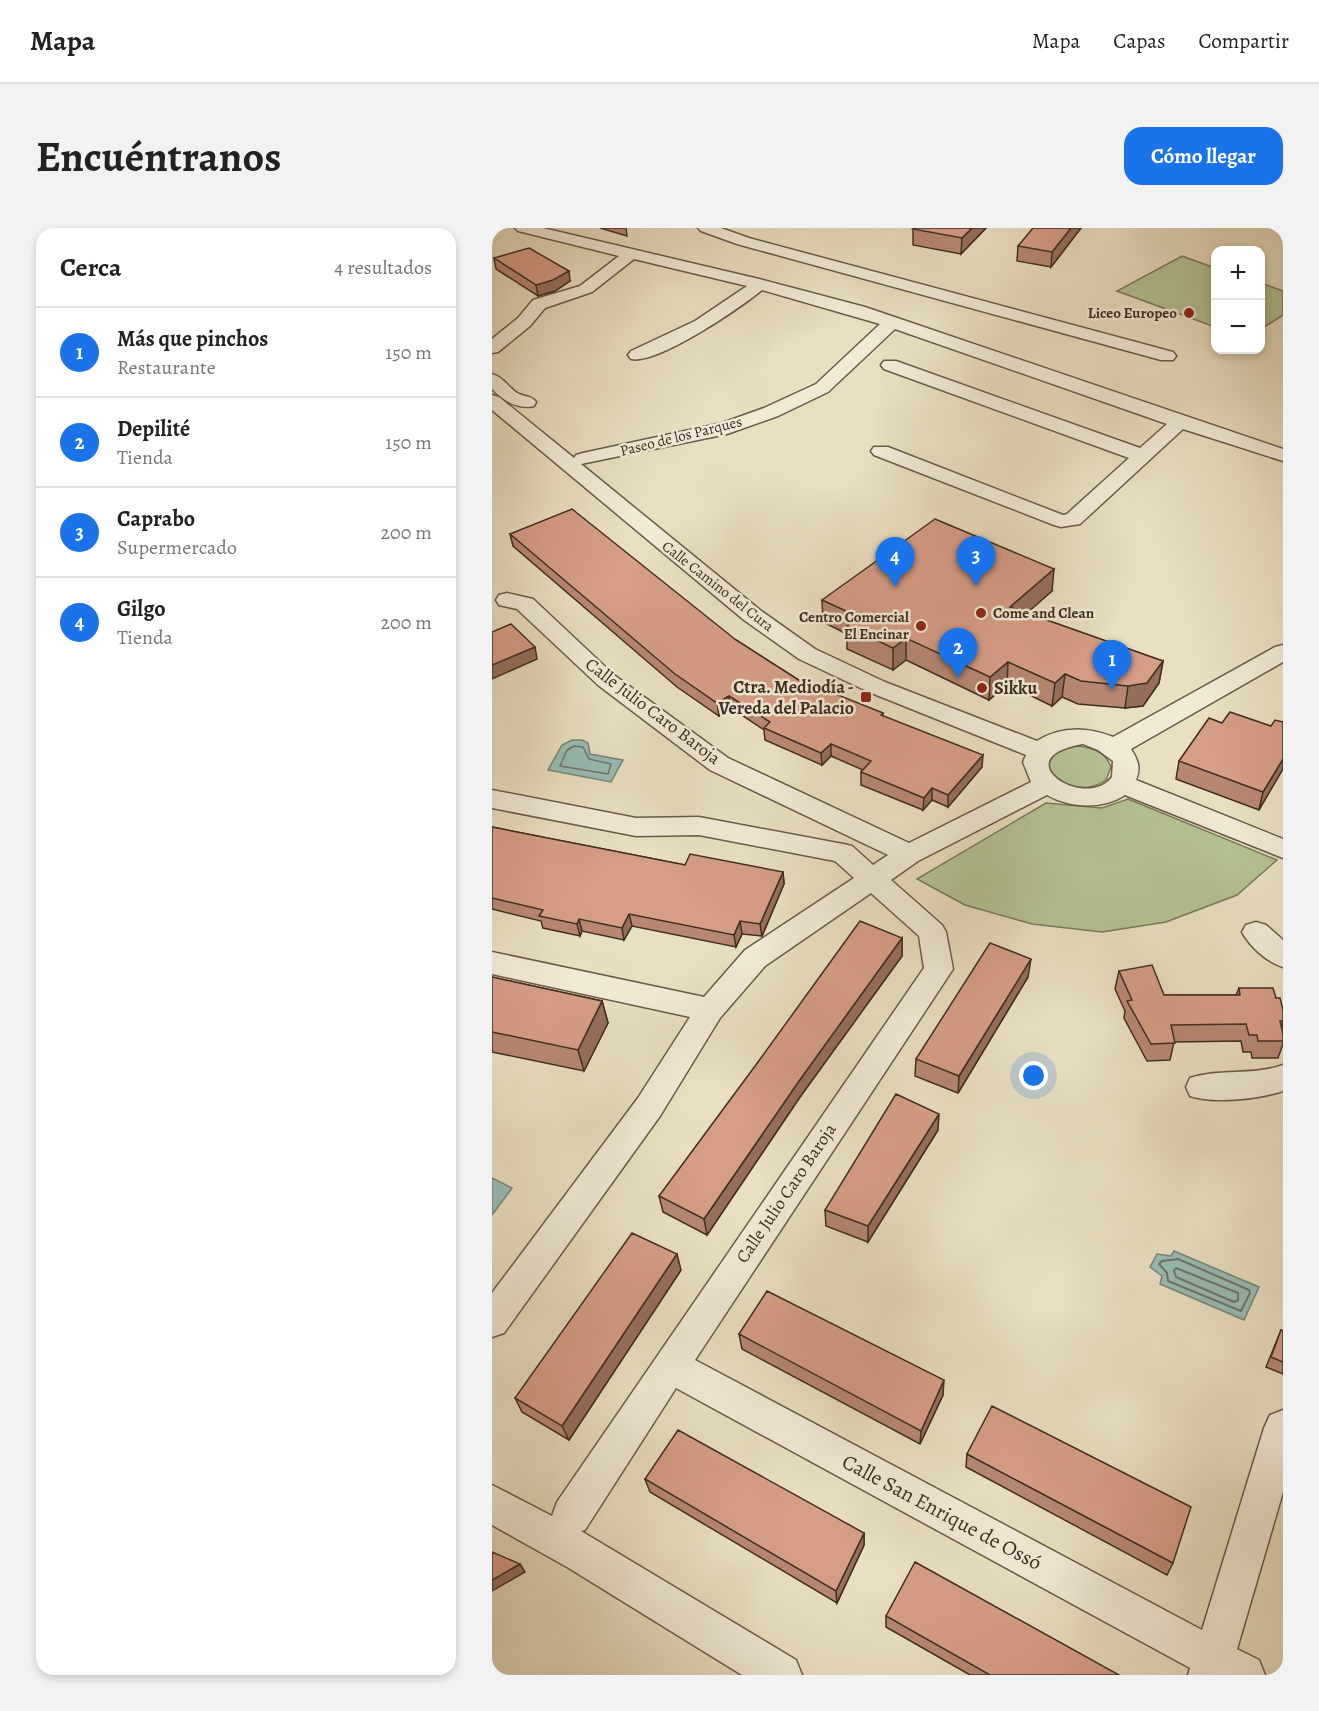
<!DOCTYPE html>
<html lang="es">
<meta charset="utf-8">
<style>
:root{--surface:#fff;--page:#f2f2f2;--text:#222;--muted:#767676;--line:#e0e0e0;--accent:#1a73e8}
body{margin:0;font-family:Alegreya,serif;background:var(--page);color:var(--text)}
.controls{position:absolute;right:18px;top:18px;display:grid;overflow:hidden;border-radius:12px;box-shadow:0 3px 9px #0003}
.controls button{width:54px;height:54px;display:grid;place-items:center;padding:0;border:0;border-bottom:2px solid var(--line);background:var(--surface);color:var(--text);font:30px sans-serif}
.you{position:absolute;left:542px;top:848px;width:21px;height:21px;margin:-15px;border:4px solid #fff;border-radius:50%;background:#1a73e8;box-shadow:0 0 0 9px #1a73e833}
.badge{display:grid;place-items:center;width:39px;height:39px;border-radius:50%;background:var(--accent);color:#fff;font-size:20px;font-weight:700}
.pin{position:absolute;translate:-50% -50px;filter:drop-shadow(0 2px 3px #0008)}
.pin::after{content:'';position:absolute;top:32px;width:21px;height:18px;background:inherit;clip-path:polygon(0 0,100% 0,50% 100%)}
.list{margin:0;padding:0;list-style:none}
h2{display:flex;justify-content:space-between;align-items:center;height:78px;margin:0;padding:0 24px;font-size:26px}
h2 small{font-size:20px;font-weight:400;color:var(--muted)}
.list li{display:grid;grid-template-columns:39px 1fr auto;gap:18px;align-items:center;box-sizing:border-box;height:90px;padding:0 24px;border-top:2px solid var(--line)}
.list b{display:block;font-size:22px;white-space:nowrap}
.list p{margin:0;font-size:20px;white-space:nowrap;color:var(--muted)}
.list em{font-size:20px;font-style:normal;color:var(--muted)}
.map{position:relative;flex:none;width:791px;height:1447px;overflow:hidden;border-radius:18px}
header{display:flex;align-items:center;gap:36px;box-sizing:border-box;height:84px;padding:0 30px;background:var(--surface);border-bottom:2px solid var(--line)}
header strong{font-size:28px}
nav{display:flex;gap:33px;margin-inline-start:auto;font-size:21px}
.intro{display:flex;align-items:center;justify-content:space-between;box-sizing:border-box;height:144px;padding:0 36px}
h1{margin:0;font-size:42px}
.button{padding:15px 27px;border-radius:18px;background:var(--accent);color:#fff;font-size:21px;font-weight:700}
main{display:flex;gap:36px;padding:0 36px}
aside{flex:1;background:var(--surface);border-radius:18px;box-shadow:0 3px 9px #0003}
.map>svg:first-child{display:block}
.green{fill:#b5c294;stroke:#7b785b;stroke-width:1.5}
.water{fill:#97bdb4;stroke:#75847a;stroke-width:1.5}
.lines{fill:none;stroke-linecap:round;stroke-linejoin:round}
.shore-far1{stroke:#6c766b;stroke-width:1.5}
.shore{stroke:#6c766b;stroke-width:2}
.minor-casing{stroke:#6b5a4a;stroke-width:3}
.minor{fill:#f1ead7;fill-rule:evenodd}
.wall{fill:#b88774;stroke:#412e22;stroke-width:1.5}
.shaded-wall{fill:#966e5e;stroke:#412e22;stroke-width:1.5}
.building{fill:#d69d87;stroke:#412e22;stroke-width:1.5}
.poi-dot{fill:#8f2418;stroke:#f1ead7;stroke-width:2}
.labels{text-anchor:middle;stroke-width:5;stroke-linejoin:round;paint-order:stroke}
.far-poi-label{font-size:15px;font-weight:bold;fill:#412e22;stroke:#f1ead7;text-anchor:end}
.far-street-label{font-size:15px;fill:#412e22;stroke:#f1ead7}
.poi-label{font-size:18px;font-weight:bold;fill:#412e22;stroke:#f1ead7;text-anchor:end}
.street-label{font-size:18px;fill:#412e22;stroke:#f1ead7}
.near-street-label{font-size:21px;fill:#412e22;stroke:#f1ead7}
</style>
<header>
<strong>Mapa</strong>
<nav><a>Mapa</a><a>Capas</a><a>Compartir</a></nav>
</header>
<div class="intro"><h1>Encuéntranos</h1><a class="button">Cómo llegar</a></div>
<main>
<aside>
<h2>Cerca<small>4 resultados</small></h2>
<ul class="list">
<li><span class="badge">1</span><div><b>Más que pinchos</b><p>Restaurante</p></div><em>150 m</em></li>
<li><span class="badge">2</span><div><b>Depilité</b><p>Tienda</p></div><em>150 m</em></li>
<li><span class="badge">3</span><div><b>Caprabo</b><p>Supermercado</p></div><em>200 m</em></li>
<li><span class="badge">4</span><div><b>Gilgo</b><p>Tienda</p></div><em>200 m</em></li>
</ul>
</aside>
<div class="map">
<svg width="791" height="1447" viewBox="0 0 791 1447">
<rect width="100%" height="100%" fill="#e9dfc2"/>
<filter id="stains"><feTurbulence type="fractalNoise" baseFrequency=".00333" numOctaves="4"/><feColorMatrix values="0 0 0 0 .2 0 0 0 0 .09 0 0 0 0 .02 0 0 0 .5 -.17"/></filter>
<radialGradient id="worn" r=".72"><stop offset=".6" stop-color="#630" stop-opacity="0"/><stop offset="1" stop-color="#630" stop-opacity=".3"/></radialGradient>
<path class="green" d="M690,28l33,12v59l-98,-36z
M769,55l22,8v24l-22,14z
M584,518c15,1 29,5 35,21l-5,13c-21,14 -41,7 -58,-10 -1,-18 13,-20 28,-24z
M636,571l149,61 -40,35 -71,27 -64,10 -70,-8 -67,-19 -48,-26 129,-76 56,5z"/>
<path class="water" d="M80,512h10l6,3 2,11 33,6 -12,22 -63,-12 14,-25z
M0,950l20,10 -20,27z
M682,1023l85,36 -15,33 -84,-36 2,-8 -12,-9 7,-13 14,2z"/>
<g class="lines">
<path class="shore-far1" d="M82,518l9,1 6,12 22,5 -3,10 -48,-8 7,-16z"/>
<path class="shore" d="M686,1031l71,31 1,3 -9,18 -73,-30 -1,-8 -8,-9 3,-3z
M684,1040l62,25v7l-4,2 -58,-25 -2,-6z"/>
<defs>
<path id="minor" d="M23,0h28l216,51 106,28 418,142v12l-100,-32 -103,95 -19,3 -7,-2 -180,-70 -3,-4 3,-4h14l175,68 4,-1 62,-56 -245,-89 -3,-4 3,-4h12l244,87 27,-24 -272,-95 -67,63 -50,24 -51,18 -146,30 179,146 55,39 70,33 152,59c24,-15 51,-14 76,-4l162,-90 8,-2v17l-152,87c7,11 10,18 5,31l147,59v19l-158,-63c-23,15 -55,13 -78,0l-129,66 -27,19 51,45 4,7 7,37 -258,391 507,270 62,-202 6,-13 13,-5v82l-46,157 22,11 6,15h-77l2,-7 -514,-280 -91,142 -4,1 215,129 6,15h-60l-175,-108 -75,-42v-40l60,31 5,-14 367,-534 -5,-32 -48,-43 -106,73 -45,52 -60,98 -156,217 -12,4v-44l146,-195 52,-81 -198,-43v-22l212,45 41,-47 109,-72 -19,-17 -136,-26 -63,1 -144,-28v-18l144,28 63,-1 144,27 9,2 21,19 15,-10 -178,-85 -112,-85 -81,-76 -18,-4 -3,-5 3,-5 8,-2 26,6 81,76 114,83 181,85 122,-61 -8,-20 3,-7 -157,-63 -70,-33 -55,-39 -252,-210v-15l7,2 75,61 2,-3 7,-2 139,-30 42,-15 52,-24 64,-60 -118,-34c-22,18 -105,75 -131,69l-3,-4 3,-4 64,-30 52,-35 -113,-27 -42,33 -47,16 -15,18 -32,26 -6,1v-14l26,-21 15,-18 47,-14 39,-30 -101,-25zM591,516l15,6 15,11 -1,16c-26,35 -110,-19 -29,-33z
M206,0h23l28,10 424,114 3,4 -3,4h-12l-424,-116 -36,-13z
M0,146c12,3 17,15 27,20 7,3 13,2 17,8l-2,4c-17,4 -31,-6 -42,-17z
M764,694l10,3 17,15v27c-16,-5 -33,-20 -41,-35l4,-7z
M791,837v26c-24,8 -69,13 -93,5l-4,-9 4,-9c30,-10 62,-2 93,-13z"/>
</defs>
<use href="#minor" class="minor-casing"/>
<use href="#minor" class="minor"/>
</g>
<path class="wall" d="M108,0h26l1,8z
M423,0h71l-25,26 -48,-9v-16z
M589,0l-30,39 -34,-6 1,-15z
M2,30l76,23 -15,10 -17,5 -42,-27z
M18,306l226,106 72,46 75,27v3l99,51 -34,40 -16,-7 -9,10 -62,-25v-13l2,-2 -32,-14 -9,9 -57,-25 -1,-10 -33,-22 -12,8 -42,-29 -164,-141z
M560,363l-26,22 137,48 -4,22 -16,23 -18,2 -47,-4 -16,-7 -10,9 -45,-22 -18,16 -83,-40 -13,10 -46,-21v-15l-24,-12 -1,-22z
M791,494l-24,88 -83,-31 3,-18 43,-38 49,3z
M0,599l193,38 98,7 1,12 -22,52 -20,-2 -6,13 -104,-21 -8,14 -42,-9 -2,5 -37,-8 -2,-7 -49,-12z
M410,710v18l-102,141 -93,138 -44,-23 -4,-16z
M627,743l45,24h72l3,-7 37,10 7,12 -1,20 1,14 -5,14h-26l-1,-6h-8l-2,-11 -67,1 -4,18 -23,1 -23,-43 1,-7 -10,-22z
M0,749l110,24 6,22 -24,48 -92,-19z
M536,749l-70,116 -43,-17 1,-17z
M446,902l-70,112 -42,-16 -1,-16z
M189,1042l-112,170 -47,-28 -7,-14z
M789,1102l2,1v43l-17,-7z
M247,1106l204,61 -23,49 -178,-95z
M475,1226l206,109 -6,12 -201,-108z
M153,1251l219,54v12l-27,58 -187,-111z
M394,1388l233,59h-149l-84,-48z"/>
<path class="shaded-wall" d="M480,0h14l-25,26 1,-16z
M579,0h10l-30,39 1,-15z
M77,43l1,10 -15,10 -17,5 -2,-11z
M562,341l-2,22 -44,39 2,-23z
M414,410v22l-13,10v-22z
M43,419l2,12 -45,20v-14z
M671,433l-4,22 -16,23 -18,2 3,-22z
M516,434l-1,22 -18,16 1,-23z
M573,446l-3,23 -10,9 3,-23z
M237,468l2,12 -12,8 -2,-13z
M339,516v12l-9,9 -1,-12z
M491,527l-1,12 -34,40v-12z
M791,531v10l-24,41 4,-18z
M440,560v12l-9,10 1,-12z
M291,644l1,12 -22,52 -2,-12z
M137,686l3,12 -8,14 -2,-12z
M87,691l3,12 -2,5 -3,-12z
M248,693l2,13 -6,13 -2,-12z
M410,710v18l-102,141 -93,138 -3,-16 95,-138z
M539,731l-3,18 -70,116 1,-17z
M110,773l6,22 -24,48 -6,-21z
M447,886l-1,16 -70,112v-16z
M185,1026l4,16 -112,170 -7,-14z
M452,1152l-1,15 -23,49 1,-13z
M372,1305v12l-27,58 -1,-12z
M28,1336l5,8 -33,19v-11z"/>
<path class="building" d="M423,0h57l-10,10 -49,-9z
M541,0h38l-19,24 -34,-6z
M37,20l40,23 -16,9 -17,5 -42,-27z
M80,281l164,131 72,46 3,-2 72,29 -2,2 102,40 -35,40 -16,-7 -8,10 -63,-26 10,-11 -40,-17 -10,9 -57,-25 6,-6 -41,-26 -12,7 -42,-29 -165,-140z
M443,291l119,50 -44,38 153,54 -16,22 -19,3 -47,-5 -16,-7 -10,9 -47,-21 -18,15 -84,-39 -13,10 -46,-22 12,-9 -37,-17z
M19,396l24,23 -43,18v-33z
M738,484l41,14 4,-6 8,2v37l-20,33 -84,-31 30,-43 13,5z
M0,599l193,38 5,-11 93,18 -23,52 -20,-3 -6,14 -105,-21 -7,14 -43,-9 -2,5 -38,-8 4,-6 -51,-12z
M368,693l42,17 -103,143 -95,138 -45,-23 99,-134z
M498,715l41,16 -72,117 -43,-17z
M660,737l12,30h76l-1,-7h34l3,10h4l3,12v11h-3l3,13v7h-25l-1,-6h-8l-3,-11 -75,1 4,18 -24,1 -24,-43 5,-1 -13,-29z
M0,749l110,24 -24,49 -86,-18z
M404,866l43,20 -71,112 -43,-16z
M140,1005l45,21 -115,172 -47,-28z
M275,1063l177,89 -23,51 -182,-97z
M789,1102l2,1v31l-12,-5z
M500,1178l199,101 -18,56 -206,-109z
M186,1202l186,103 -28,58 -191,-112z
M0,1324l28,12 -28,16z
M423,1334l204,113h-129l-104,-59z"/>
<g class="poi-dot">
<circle cx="697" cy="85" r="6"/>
<circle cx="489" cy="385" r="6"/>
<circle cx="429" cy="398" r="6"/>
<circle cx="490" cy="460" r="6"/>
<rect x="368" y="463" width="12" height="12" rx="3"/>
</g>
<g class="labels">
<g class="far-poi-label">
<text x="685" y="90">Liceo Europeo</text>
<text x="501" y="390" text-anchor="start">Come and Clean</text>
<text x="417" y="394">Centro Comercial<tspan x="417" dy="17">El Encinar</tspan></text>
</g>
<g class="far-street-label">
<text transform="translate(189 208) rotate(-14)" y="5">Paseo de los Parques</text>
<text transform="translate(226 358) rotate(38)" y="5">Calle Camino del Cura</text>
</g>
<g class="poi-label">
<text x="362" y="465">Ctra. Mediodía -<tspan x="362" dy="21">Vereda del Palacio</tspan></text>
<text x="502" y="466" text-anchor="start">Sikku</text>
</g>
<g class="street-label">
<text transform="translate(161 483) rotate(37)" y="6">Calle Julio Caro Baroja</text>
<text transform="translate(294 965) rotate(-56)" y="6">Calle Julio Caro Baroja</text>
</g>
<g class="near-street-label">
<text transform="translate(450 1284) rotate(28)" y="7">Calle San Enrique de Ossó</text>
</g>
</g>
<rect width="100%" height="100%" filter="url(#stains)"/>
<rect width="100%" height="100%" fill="url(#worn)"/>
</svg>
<div class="controls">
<button>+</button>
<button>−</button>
</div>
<div class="you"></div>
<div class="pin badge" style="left:620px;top:462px">1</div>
<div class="pin badge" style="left:466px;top:450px">2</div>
<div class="pin badge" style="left:484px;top:358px">3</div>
<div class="pin badge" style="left:403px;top:359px">4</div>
</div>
</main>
